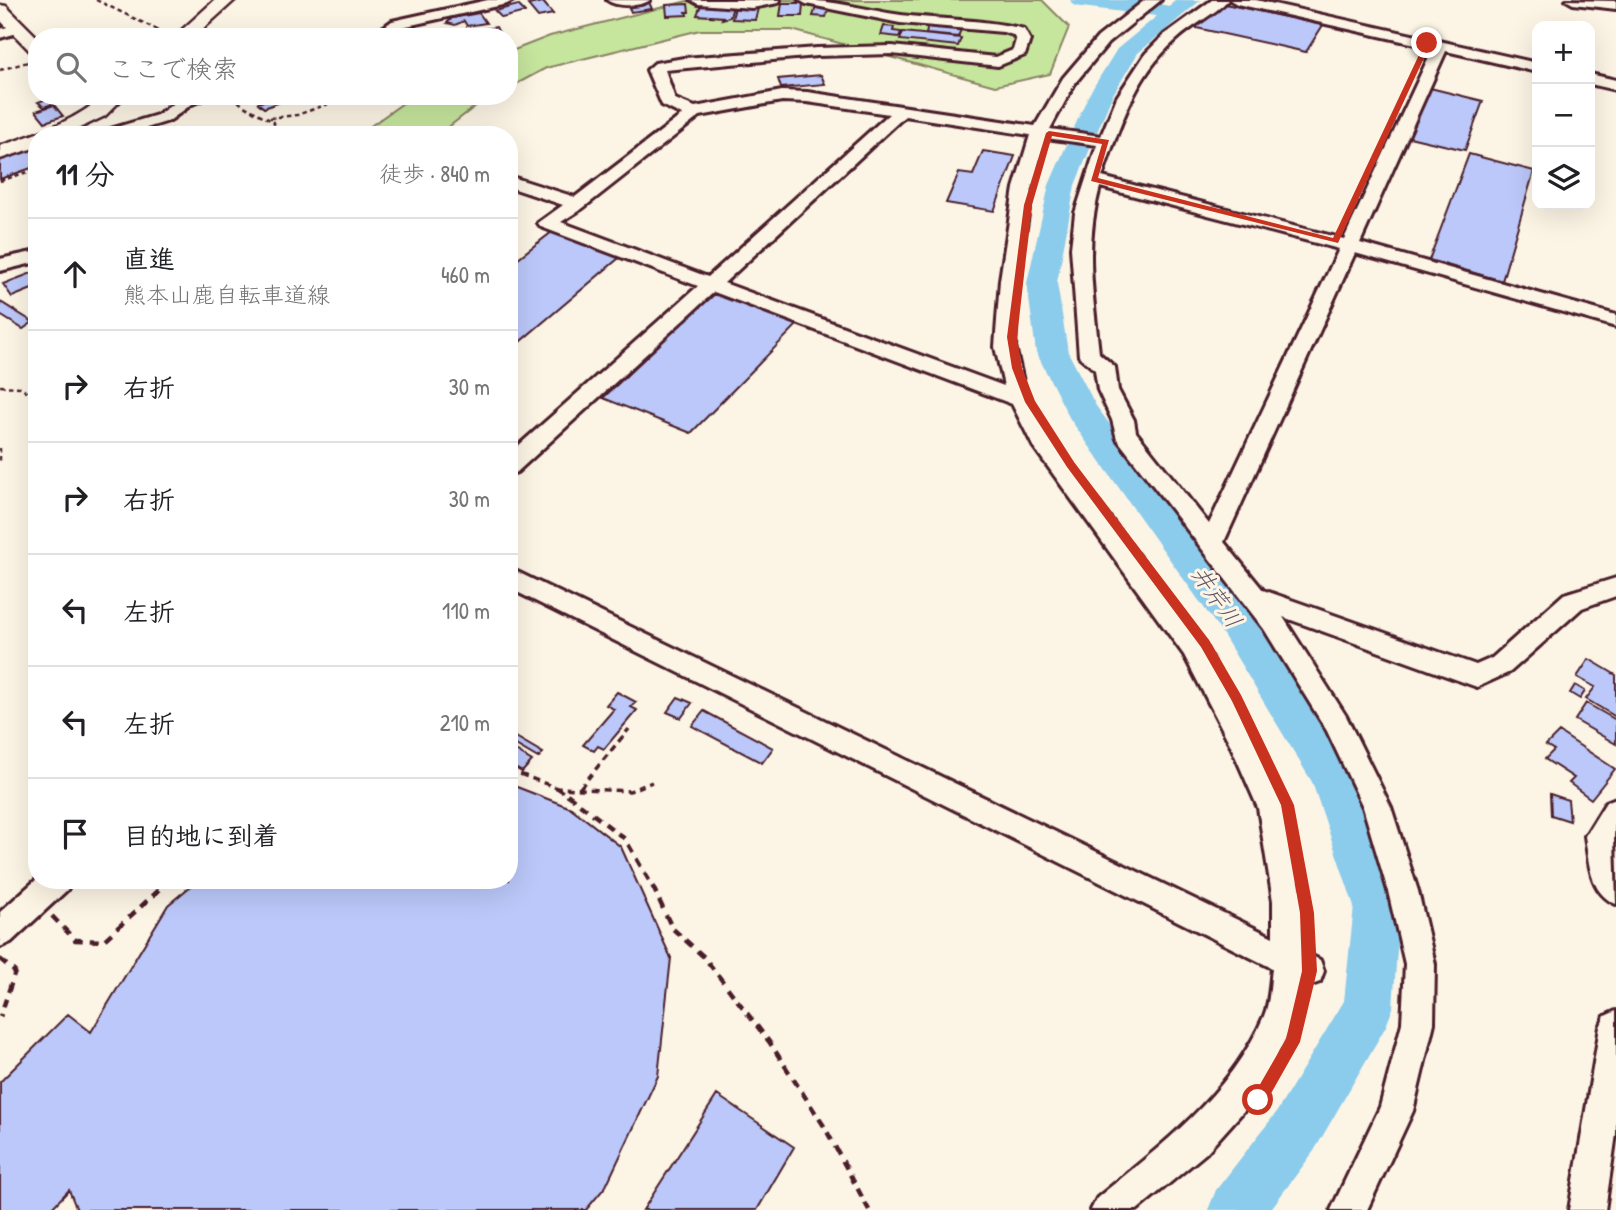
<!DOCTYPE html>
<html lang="ja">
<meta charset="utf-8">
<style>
:root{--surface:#fff;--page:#f2f2f2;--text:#202124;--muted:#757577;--line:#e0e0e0}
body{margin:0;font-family:"Patrick Hand","Klee One",sans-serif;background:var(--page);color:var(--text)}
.controls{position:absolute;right:21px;top:21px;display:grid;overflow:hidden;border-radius:14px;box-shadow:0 7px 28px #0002}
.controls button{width:63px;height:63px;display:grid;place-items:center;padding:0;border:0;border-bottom:2px solid var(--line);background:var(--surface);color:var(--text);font:35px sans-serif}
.stop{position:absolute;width:21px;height:21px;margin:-16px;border:5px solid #c8321e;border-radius:50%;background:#fff}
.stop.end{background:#c8321e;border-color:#fff;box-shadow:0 2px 7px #0008}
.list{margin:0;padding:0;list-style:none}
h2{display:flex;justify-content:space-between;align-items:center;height:91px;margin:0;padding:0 28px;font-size:30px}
h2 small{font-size:23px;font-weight:400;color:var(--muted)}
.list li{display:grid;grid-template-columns:46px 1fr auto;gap:21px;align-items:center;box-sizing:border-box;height:112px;padding:0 28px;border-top:2px solid var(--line)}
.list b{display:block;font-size:26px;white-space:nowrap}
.list p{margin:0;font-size:23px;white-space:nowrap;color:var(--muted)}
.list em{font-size:23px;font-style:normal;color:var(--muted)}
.icon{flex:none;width:38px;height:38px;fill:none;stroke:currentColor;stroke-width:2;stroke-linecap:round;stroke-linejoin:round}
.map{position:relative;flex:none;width:1616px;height:1210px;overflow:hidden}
.search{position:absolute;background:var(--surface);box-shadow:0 7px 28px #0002;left:28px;top:28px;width:490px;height:77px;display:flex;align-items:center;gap:18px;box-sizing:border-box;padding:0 24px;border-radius:28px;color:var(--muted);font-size:26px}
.panel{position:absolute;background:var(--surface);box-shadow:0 7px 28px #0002;left:28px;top:126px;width:490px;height:763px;border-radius:28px}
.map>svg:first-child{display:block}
.green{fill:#c6e59d;stroke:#888264;stroke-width:2}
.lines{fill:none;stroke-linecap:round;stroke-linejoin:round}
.river{fill:#8bcbec;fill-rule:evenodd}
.building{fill:#bbc8f9;stroke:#4a1f2b;stroke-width:2}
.minor-casing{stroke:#4a1f2b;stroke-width:6}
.tertiary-casing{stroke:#4a1f2b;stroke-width:5}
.path-far2{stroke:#4a1f2b;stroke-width:2.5;stroke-dasharray:4.5 3.5;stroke-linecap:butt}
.path-far1{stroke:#4a1f2b;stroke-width:3.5;stroke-dasharray:7 5;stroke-linecap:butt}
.path{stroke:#4a1f2b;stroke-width:4.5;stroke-dasharray:9 7;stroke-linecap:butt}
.minor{fill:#fcf5e5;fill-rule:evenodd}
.tertiary{fill:#fcf5e5;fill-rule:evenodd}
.route{fill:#c8321e}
.labels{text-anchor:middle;stroke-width:6;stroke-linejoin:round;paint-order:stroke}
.water-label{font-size:23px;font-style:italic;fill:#5e5365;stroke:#fcf5e5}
</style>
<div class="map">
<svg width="1616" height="1210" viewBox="0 0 1616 1210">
<rect width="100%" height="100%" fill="#fcf5e5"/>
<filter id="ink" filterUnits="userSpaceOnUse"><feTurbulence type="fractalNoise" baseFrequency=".0143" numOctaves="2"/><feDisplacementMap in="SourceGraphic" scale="14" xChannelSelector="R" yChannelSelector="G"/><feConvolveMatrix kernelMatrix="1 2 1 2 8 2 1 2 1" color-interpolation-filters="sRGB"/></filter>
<g filter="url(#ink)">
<path class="green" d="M691,0h351l27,27 -19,47 -55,12 -203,-56h-92l-154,38 -37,20v-36l41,-16z
M413,96h80l-16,9 -39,30h-80z"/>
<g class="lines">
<path class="river" d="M1070,0h69l30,6 7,-6h25l-63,53 -26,43 -37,89 -18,98 11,69 28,54 154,205 104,165 46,130 -7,102 -7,18 -72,125 -44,59h-62l8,-20 60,-77 68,-112 10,-95 -42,-124 -90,-149 -152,-214 -34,-67 -9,-69 22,-98 39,-89 29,-47 40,-33 -76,-9 -8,-2z"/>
</g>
<path class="building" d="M543,2l10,12 -15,3 -10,-12z
M649,2l3,7 -21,3 -3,-7z
M782,3h21l-1,13h-22z
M688,4l1,8h-3l1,3 -20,1 -1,-11z
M1225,4l98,21 -17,27 -114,-25z
M518,5l7,7 -23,6 -7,-7z
M701,5l32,1 -3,11 -8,2 1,-2 -26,-2z
M735,7l23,1 -3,12 -23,-1z
M816,7l13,1 -3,9 -13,-1z
M479,13l7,10 -19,3 -3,-5 -9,4 -8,-2 5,-5z
M928,25l33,4 -3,8 -32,-3z
M884,26l10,1 -1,4 8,1 -2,5 -18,-2z
M408,27l10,10h-21l5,-2 -5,-5z
M496,27l5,10h-13l-4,-8z
M903,32l58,6 -3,8 -58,-6z
M821,75l4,9 -44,4 -3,-9z
M1426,87l57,14 -18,49 -60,-14z
M55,96l8,4 -19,7 -6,-5z
M276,96l15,2 -27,10 -6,-5z
M54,105l9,11 -18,6 -9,-11z
M37,146v20l-37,13v-19z
M983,151l32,5 -21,55 -48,-8 13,-30 14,2z
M1469,154l65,17 -32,110 -73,-21z
M552,232l67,26 -110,93v-86z
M37,271v16l-25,10 -9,-13z
M713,293l85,31 -107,109 -88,-35z
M0,302l2,1 31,19 -10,7 -23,-14z
M1589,659l27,16v42l-30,-18 9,-12 -18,-10z
M1575,685l10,6 -5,8 -10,-6z
M617,692l19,10 -5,5 6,3 -33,39 -6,-3 -4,5 -11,-6 31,-36 -8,-4z
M678,697l14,6 -11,15 -14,-6z
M1586,703l30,17v24l-41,-24z
M704,711l69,37 -11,15 -70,-37z
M1559,732l56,37 -24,30 -22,-16 5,-5 -29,-19 9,-9 -8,-5z
M509,733l34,20 -5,5 -29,-17z
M509,747l23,14 -10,11 -13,-7z
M509,784l62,24 50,39 50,111 -13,118 -52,110 -20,24h-509l-8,-20 -19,20h-50v-128l68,-68 23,18 77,-127 30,-25h311z
M1550,794l18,6 2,21 -19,-6z
M717,1095l77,52 -37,63h-114z"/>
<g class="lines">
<defs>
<path id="minor" d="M488,0h26l-7,4 -105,23 -15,10h-17l22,-16z
M607,0h43c-9,7 -34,7 -43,0z
M691,0h89l-2,3 -26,5 -54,-4z
M799,0c35,0 67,10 102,15 41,5 83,4 123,14l6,11 -5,15 -27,11 -106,-12 -75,2 -152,14 10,29 20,8 87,-16 25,1 228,34 28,-48 35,-41 47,-37h16l-53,43 -33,40 -25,46 51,7 16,-39 29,-44 18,-18 48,-35h16c-14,15 -36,25 -52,40 -41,35 -57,88 -74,137l242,62 89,-191 -196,-44 -7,-4h26l281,63v9l-91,-21 -86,192 256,72v12l-261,-74 -131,289 39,48 213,75 16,-7 72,-64 52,-16v18l-34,12 -72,64 -33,15 -194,-70 63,99 45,91 27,84 17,73 -1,59 -21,88 -46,99h-36l49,-103 22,-84 3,-59 -17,-73 -25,-84 -36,-76 -63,-102 -147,-190 -5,-19 -14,-30 -3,-20 -16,-14 -8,-108 4,-35 22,-68 -51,-7 -14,50 -14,92 -3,67 10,43 25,48 152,203 50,92 34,75 17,93 1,51 16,8 4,11 -4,11 -11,4 -8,-3 -5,35 -39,78 -51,57 -69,57h-46l6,-12c65,-53 133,-103 167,-182 6,-14 6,-32 8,-48l-763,-380v-20l764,369v-36l-15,-93 -28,-64 -46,-89 -151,-209 -21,-42 -298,-112 -197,180 -8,3v-21l189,-168 -157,-59 -3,-4 25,-18 -54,-18v-11l66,21 107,-82 -20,-10 -15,-35 8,-7 29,-5 133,-10 75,-2 104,11 17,-7 3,-10 -3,-5 -10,-3 -103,-9 -94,-19zM782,101l25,1 82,12 -181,163 -147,-55 22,-14 117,-92zM905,116l125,19 -16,53 -14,92 -5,67 9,39 -280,-103zM1100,187l239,62 -130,275 -73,-92 -2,-12 -16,-30 -3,-23 -16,-14c-6,-59 -15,-108 1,-166z
M1566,0l50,1v8l-43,-5z
M19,24l7,4 -2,3 -24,7v-9z
M1590,74l26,6v10l-26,-6z
M185,96h26l-19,8 -23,17 -45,14h-26l2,-3 57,-17z
M37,251v11l-37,9v-12z
M1616,798l-2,40 2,66c-27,-11 -27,-43 -31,-68l21,-34z
M37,879l35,1 -5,10 -56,52 -11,5v-35z
M1616,1011v123l-11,76h-36l31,-183 5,-11z"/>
<path id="tertiary" d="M215,0h20l-41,37h-20z
M0,5l6,1 31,31v16l-7,-2 -30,-31z
M103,96h22l-20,20 -40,19h-28v12l-37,12v-13c35,-12 75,-24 103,-50z"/>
</defs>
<use href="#minor" class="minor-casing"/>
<use href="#tertiary" class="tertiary-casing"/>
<path class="path-far2" d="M96,0l68,33
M0,70l28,-8
M232,96l12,10 30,16 1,13
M270,118l27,-3 31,-11
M0,181l37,-12
M0,386l20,1 17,13
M0,448v13"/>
<path class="path-far1" d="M509,770l48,18 73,3 22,-9
M557,788l12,8
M580,788l49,-59"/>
<path class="path" d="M567,794l58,45 29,50 18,39 32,29 66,86 54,83 45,84
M52,916l23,24 28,1 67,-61
M0,959l15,13 -15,45"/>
<use href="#minor" class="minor"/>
<use href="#tertiary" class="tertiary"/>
</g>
</g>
<path class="route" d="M1425,42l6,1 -93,200 -247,-62 11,-37 -50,-8 -20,69 -15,132 5,31 13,33 39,61 135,178 32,55 53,110 20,108 3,58 -17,71 -36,64 -6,2 -5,-2 -2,-6 35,-61 16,-68 -2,-58 -19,-108 -49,-104 -31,-54 -134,-180 -42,-65 -13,-34 -5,-31 17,-132 22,-72 3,-2 60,9 -11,38 235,60z"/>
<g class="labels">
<g class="water-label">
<text transform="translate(1217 597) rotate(55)" y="8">井芹川</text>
</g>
</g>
</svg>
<div class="controls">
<button>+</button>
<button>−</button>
<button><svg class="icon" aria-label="layers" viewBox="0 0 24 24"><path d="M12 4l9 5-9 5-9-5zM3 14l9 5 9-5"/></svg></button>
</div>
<div class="stop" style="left:1258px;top:1100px"></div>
<div class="stop end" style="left:1427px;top:43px"></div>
<div class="search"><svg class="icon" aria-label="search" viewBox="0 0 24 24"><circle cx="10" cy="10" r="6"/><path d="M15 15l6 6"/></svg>ここで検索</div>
<section class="panel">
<h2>11 分<small>徒歩 · 840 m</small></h2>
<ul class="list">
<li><svg class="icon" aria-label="ahead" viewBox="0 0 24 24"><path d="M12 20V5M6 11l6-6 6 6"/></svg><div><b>直進</b><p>熊本山鹿自転車道線</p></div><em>460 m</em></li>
<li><svg class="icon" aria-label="right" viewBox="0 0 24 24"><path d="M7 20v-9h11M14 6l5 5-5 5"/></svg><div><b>右折</b></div><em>30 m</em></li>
<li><svg class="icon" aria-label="right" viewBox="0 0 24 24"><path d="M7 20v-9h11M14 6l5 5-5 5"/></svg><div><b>右折</b></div><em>30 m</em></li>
<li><svg class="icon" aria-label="left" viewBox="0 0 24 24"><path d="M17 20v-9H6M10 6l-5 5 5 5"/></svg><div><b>左折</b></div><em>110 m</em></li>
<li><svg class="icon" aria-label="left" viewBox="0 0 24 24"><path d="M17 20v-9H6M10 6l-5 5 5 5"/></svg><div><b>左折</b></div><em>210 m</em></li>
<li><svg class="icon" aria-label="arrive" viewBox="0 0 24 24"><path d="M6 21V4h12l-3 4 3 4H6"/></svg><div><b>目的地に到着</b></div></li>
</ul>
</section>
</div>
